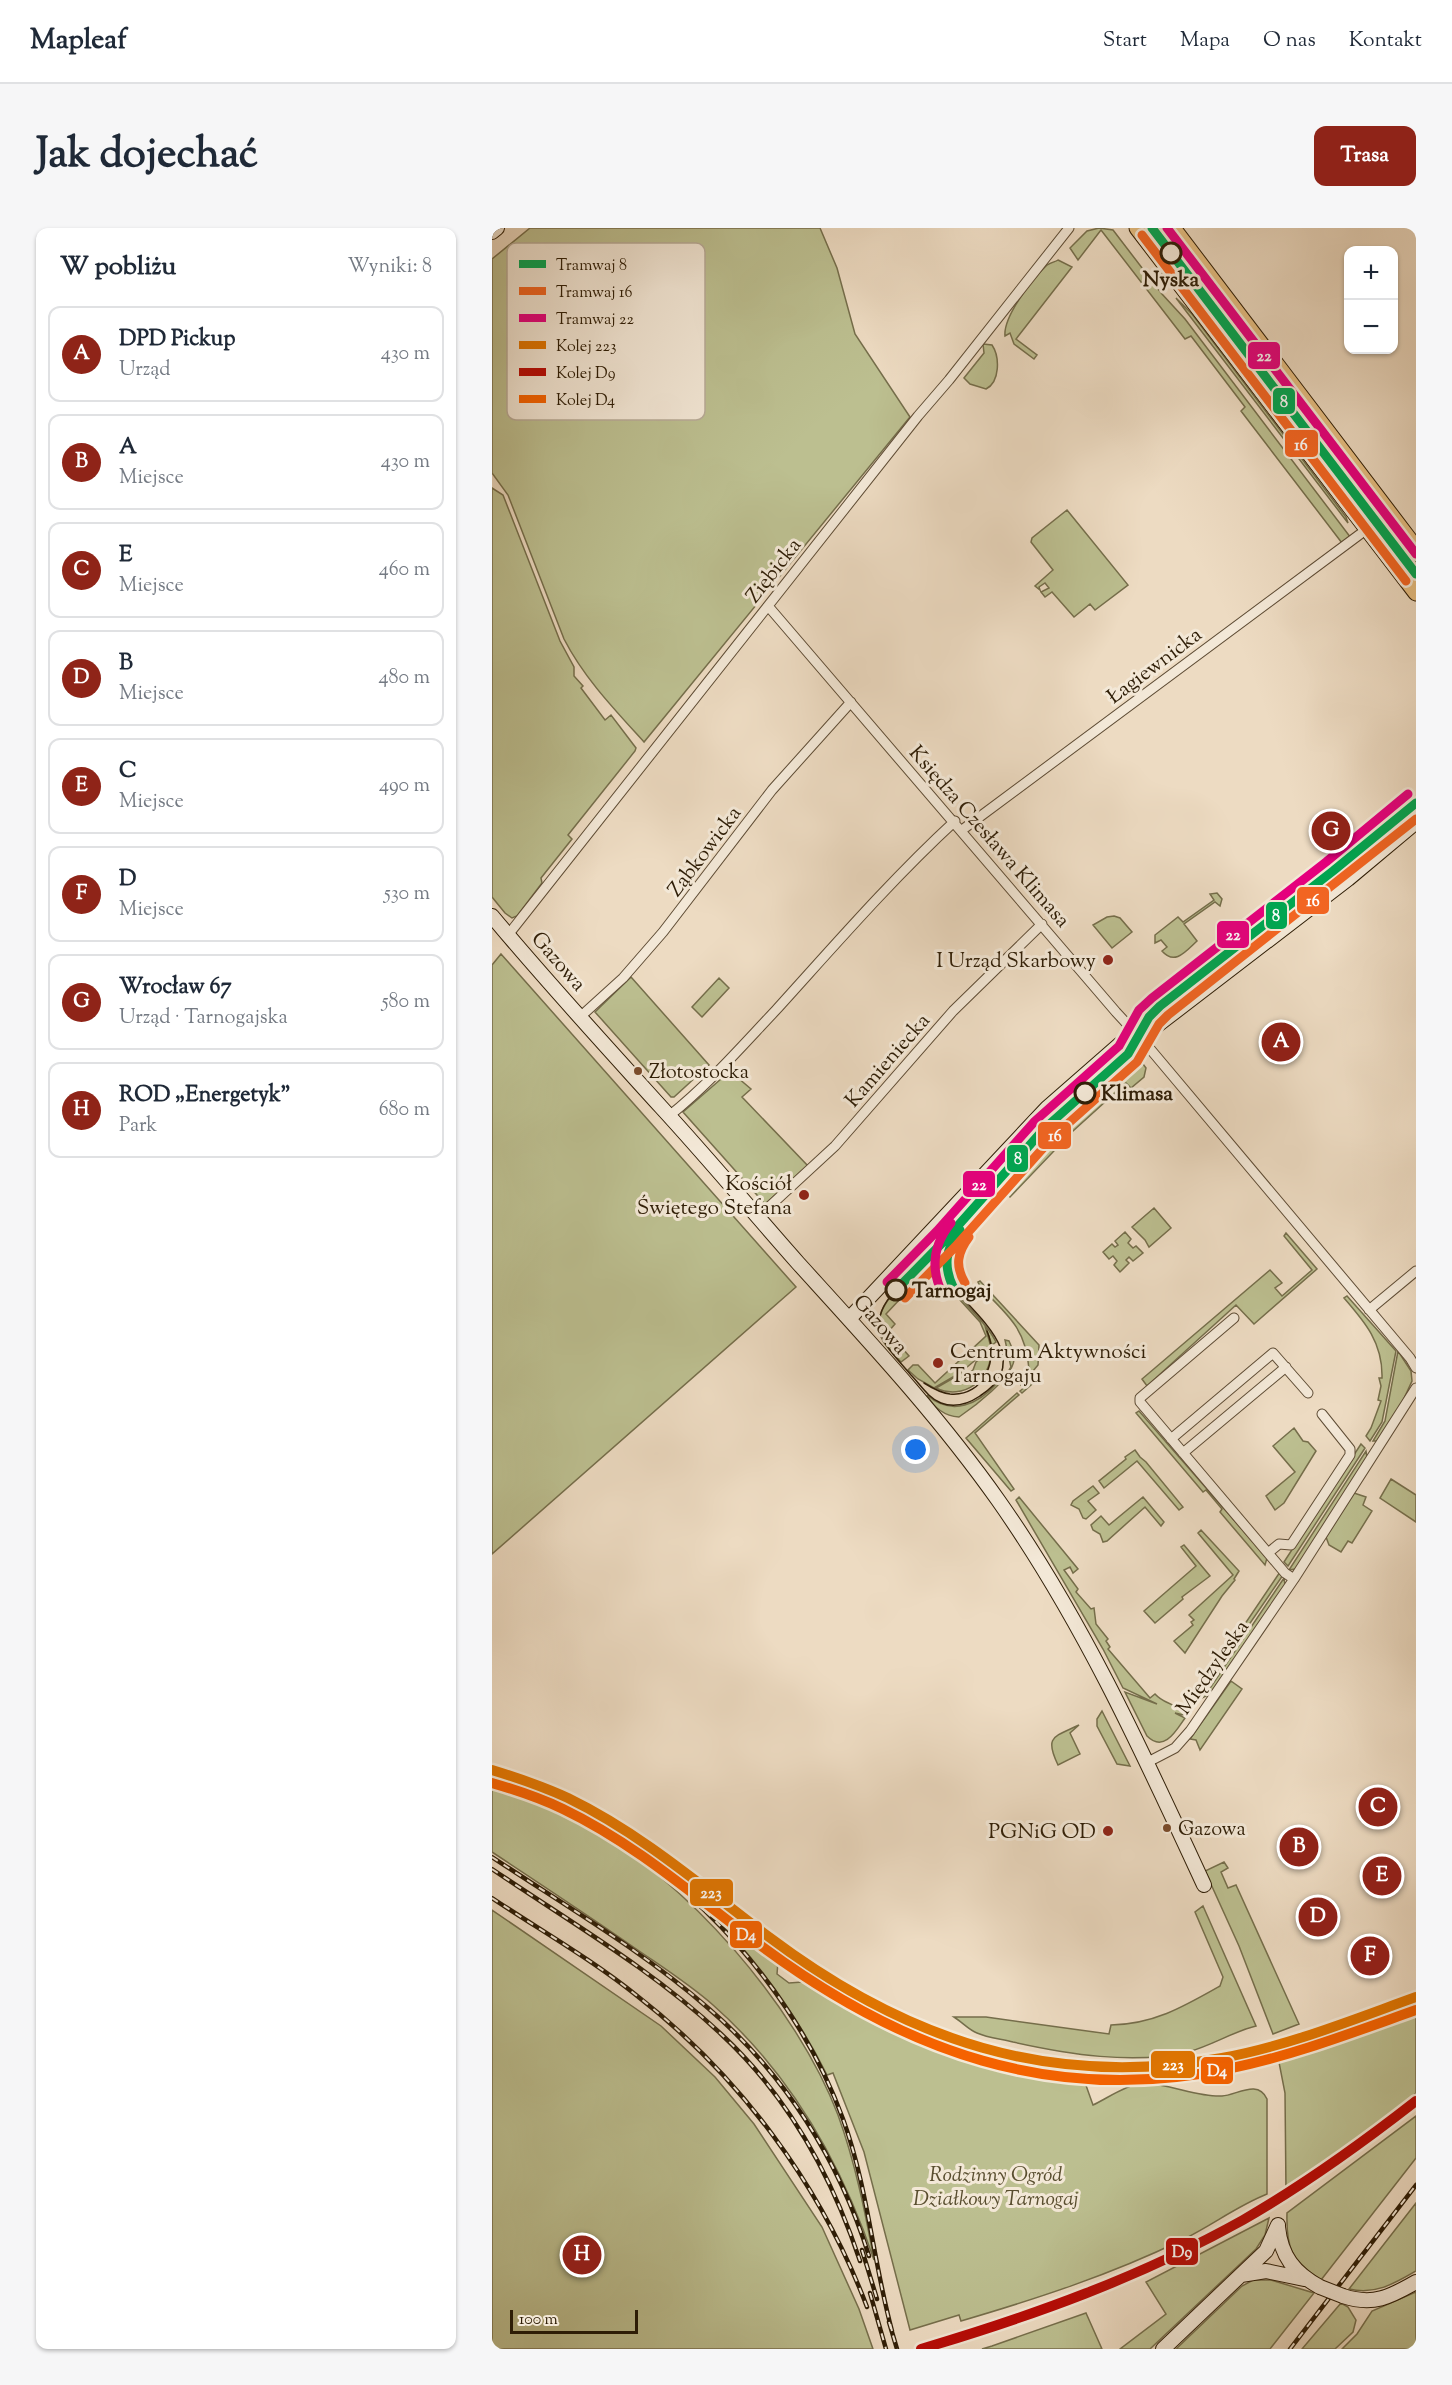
<!DOCTYPE html>
<html lang="pl">
<meta charset="utf-8">
<style>
:root{--surface:#fff;--page:#f6f6f7;--text:#1f2937;--muted:#747a83;--line:#e0e1e3;--accent:#8f2418}
body{margin:0;font-family:"Sorts Mill Goudy",serif;background:var(--page);color:var(--text)}
.controls{position:absolute;right:18px;top:18px;display:grid;overflow:hidden;border-radius:12px;box-shadow:0 2px 4px #0004}
.controls button{width:54px;height:54px;display:grid;place-items:center;padding:0;border:0;border-bottom:2px solid var(--line);background:var(--surface);color:var(--text);font:30px sans-serif}
.scale{position:absolute;left:18px;bottom:15px;width:128px;box-sizing:border-box;padding-left:6px;border:3px solid #2e1d06;border-top:0;font-size:16px;line-height:21px;white-space:nowrap;color:#2e1d06;-webkit-text-stroke:4px #f3e8d7;paint-order:stroke}
.you{position:absolute;left:424px;top:1222px;width:21px;height:21px;margin:-15px;border:4px solid #fff;border-radius:50%;background:#1a73e8;box-shadow:0 0 0 9px #1a73e833}
.badge{display:grid;place-items:center;width:39px;height:39px;border-radius:50%;background:var(--accent);color:#fff;font-size:20px;font-weight:700}
.pin{position:absolute;translate:-50% -50%;border:3px solid #fff;box-shadow:0 2px 6px #0006}
.list{margin:0;padding:0;list-style:none}
h2{display:flex;justify-content:space-between;align-items:center;height:78px;margin:0;padding:0 24px;font-size:26px}
h2 small{font-size:20px;font-weight:400;color:var(--muted)}
.list li{display:grid;grid-template-columns:39px 1fr auto;gap:18px;align-items:center;box-sizing:border-box;height:96px;margin:0 12px 12px;padding:0 12px;border:2px solid var(--line);border-radius:12px}
.list b{display:block;font-size:22px;white-space:nowrap}
.list p{margin:0;font-size:20px;white-space:nowrap;color:var(--muted)}
.list em{font-size:20px;font-style:normal;color:var(--muted)}
.map{position:relative;flex:none;width:924px;height:2121px;overflow:hidden;border-radius:12px}
header{display:flex;align-items:center;gap:36px;box-sizing:border-box;height:84px;padding:0 30px;background:var(--surface);border-bottom:2px solid var(--line)}
header strong{font-size:28px}
nav{display:flex;gap:33px;margin-inline-start:auto;font-size:21px}
.intro{display:flex;align-items:center;justify-content:space-between;box-sizing:border-box;height:144px;padding:0 36px}
h1{margin:0;font-size:42px}
.button{padding:15px 27px;border-radius:12px;background:var(--accent);color:#fff;font-size:21px;font-weight:700}
main{display:flex;gap:36px;padding:0 36px}
aside{flex:1;background:var(--surface);border-radius:12px;box-shadow:0 2px 4px #0004}
.map>svg:first-child{display:block}
.green{fill:#bcbf90;stroke:#756e4b;stroke-width:1.5}
.lines{fill:none;stroke-linecap:round;stroke-linejoin:round}
.street-casing{stroke:#5e4c35;stroke-width:11}
.secondary-casing{stroke:#2e1d06;stroke-width:16}
.primary-casing{stroke:#2e1d06;stroke-width:17}
.street{stroke:#f3e8d7;stroke-width:9}
.secondary{stroke:#f3e8d7;stroke-width:14}
.primary{stroke:#e6be81;stroke-width:15}
.tram{stroke:#2e1d06;stroke-width:1.5}
.rail-casing{stroke:#2e1d06;stroke-width:4.5}
.rail{stroke:#f3e8d7;stroke-width:2;stroke-dasharray:7;stroke-linecap:butt}
.secondary-bridge-casing{stroke:#2e1d06;stroke-width:16;stroke-linecap:butt}
.secondary-bridge{stroke:#f3e8d7;stroke-width:14}
.rail-1-casing{stroke:#f3e8d7;stroke-width:15}
.rail-2-casing{stroke:#f3e8d7;stroke-width:15}
.rail-3-casing{stroke:#f3e8d7;stroke-width:15}
.rail-1{stroke:#e07501;stroke-width:10}
.rail-2{stroke:#b70a06;stroke-width:10}
.rail-3{stroke:#f56200;stroke-width:10}
.tram-1-casing{stroke:#f3e8d7;stroke-width:14}
.tram-2-casing{stroke:#f3e8d7;stroke-width:14}
.tram-3-casing{stroke:#f3e8d7;stroke-width:14}
.tram-1{stroke:#00a651;stroke-width:9}
.tram-2{stroke:#f26522;stroke-width:9}
.tram-3{stroke:#e5007d;stroke-width:9}
.stop-dot{fill:#f3e8d7;stroke:#2e1d06;stroke-width:3}
.poi-dot{fill:#8f2418;stroke:#f3e8d7;stroke-width:2}
.bus-dot{fill:#7a4b2a;stroke:#f3e8d7;stroke-width:2}
.labels{text-anchor:middle;stroke-width:6;stroke-linejoin:round;paint-order:stroke}
.bus-label{font-size:20px;fill:#2e1d06;stroke:#f3e8d7;text-anchor:start}
.stop-label{font-size:21px;font-weight:bold;fill:#2e1d06;stroke:#f3e8d7;text-anchor:start}
.street-label{font-size:21px;fill:#2e1d06;stroke:#f3e8d7}
.poi-label{font-size:21px;fill:#2e1d06;stroke:#f3e8d7;text-anchor:end}
.park-label{font-size:21px;font-style:italic;fill:#594e2f;stroke:#f3e8d7}
.key{fill:#f3e8d7;stroke:#b8ab98;stroke-width:1.5}
.key-label{font-size:16px;fill:#2e1d06}
.line-badge{stroke:#f3e8d7;stroke-width:2}
.badge-label{font-size:16px;text-anchor:middle;font-weight:bold;fill:#fff}
</style>
<header>
<strong>Mapleaf</strong>
<nav><a>Start</a><a>Mapa</a><a>O nas</a><a>Kontakt</a></nav>
</header>
<div class="intro"><h1>Jak dojechać</h1><a class="button">Trasa</a></div>
<main>
<aside>
<h2>W pobliżu<small>Wyniki: 8</small></h2>
<ul class="list">
<li><span class="badge">A</span><div><b>DPD Pickup</b><p>Urząd</p></div><em>430 m</em></li>
<li><span class="badge">B</span><div><b>A</b><p>Miejsce</p></div><em>430 m</em></li>
<li><span class="badge">C</span><div><b>E</b><p>Miejsce</p></div><em>460 m</em></li>
<li><span class="badge">D</span><div><b>B</b><p>Miejsce</p></div><em>480 m</em></li>
<li><span class="badge">E</span><div><b>C</b><p>Miejsce</p></div><em>490 m</em></li>
<li><span class="badge">F</span><div><b>D</b><p>Miejsce</p></div><em>530 m</em></li>
<li><span class="badge">G</span><div><b>Wrocław 67</b><p>Urząd · Tarnogajska</p></div><em>580 m</em></li>
<li><span class="badge">H</span><div><b>ROD „Energetyk”</b><p>Park</p></div><em>680 m</em></li>
</ul>
</aside>
<div class="map">
<svg width="924" height="2121" viewBox="0 0 924 2121">
<rect width="100%" height="100%" fill="#eddbc2"/>
<filter id="stains"><feTurbulence type="fractalNoise" baseFrequency=".00333" numOctaves="4"/><feColorMatrix values="0 0 0 0 .2 0 0 0 0 .09 0 0 0 0 .02 0 0 0 .5 -.17"/></filter>
<radialGradient id="worn" r=".72"><stop offset=".6" stop-color="#630" stop-opacity="0"/><stop offset="1" stop-color="#630" stop-opacity=".3"/></radialGradient>
<path class="green" d="M38,0h290l17,40 18,66 55,83 -266,325c-29,-32 -60,-64 -80,-103l-56,-144 -16,-22v-214z
M607,0l14,2 49,64 23,25 166,219 -9,5 -101,-132 4,-4 -54,-71 -6,3 -84,-109 -23,30 -8,-12 17,-17z
M693,25l231,303v7l-234,-308z
M566,32l14,7 -56,72 21,16 -3,4 -20,-15 -4,-11 -5,3c-2,-19 27,-57 41,-70 3,-3 9,-4 12,-6z
M683,33l241,316v8l-244,-321z
M684,70l16,16 154,203 2,6z
M491,116l9,1c8,12 8,37 -6,44l-16,-5 -6,-6 20,-25z
M0,260l11,7 57,146 14,26v9l9,10 -2,2 24,32 6,-5 25,33 -1,3 -67,84 4,4 -31,39 1,5 -25,33 -5,2 -7,-5 -13,-16z
M575,282l61,75 -33,25 -5,-6 -16,13 -22,-25 -7,5 -4,-5 8,-4 -4,-5 -6,4 1,3 -5,-4 18,-16 -22,-28 1,-4z
M725,665l5,6 -2,7 -5,-4 -31,22 13,17c-11,10 -22,25 -35,10l5,-4 -6,-7 -6,3v-8l23,-18 5,5 31,-22 -4,-6z
M622,688l6,2 12,14 -20,16 -19,-23 14,-8z
M9,726l295,333 -304,267v-589z
M139,749l78,88 -35,32h-3l-76,-85z
M227,750l10,10 -27,29 -10,-10z
M645,836h6l3,4 -2,9 -13,11 -5,-5 -53,48 -63,66 -10,-10 71,-75 4,4z
M239,844l20,17 -9,8 66,69 -43,38 -82,-92 38,-33h6z
M501,967l8,6 -42,40 -4,-3z
M662,980l17,20 -22,19 -4,-7 -13,-13z
M633,1004l6,7 -3,4 5,5 3,-2 7,7 -10,8 -4,-4 -3,3 3,3 -9,9 -6,-7 3,-4 -4,-5 -4,3 -6,-7 9,-8 3,3 3,-2 -3,-4z
M794,1005l31,36 -63,55 -18,-19 -89,81 -5,-7 128,-109 12,13 -7,5 7,8 30,-26 -28,-34z
M434,1033h4l14,16h3c11,25 37,40 49,65l-4,3 -7,-19 6,21 -31,26 -26,15 -16,-9 -10,-9 5,-5h5l17,18 51,-47 -6,-14 -50,-55 -44,47 9,10 -7,8 21,24 -8,6c-6,-6 -13,-13 -18,-21 -18,-32 24,-60 43,-80z
M488,1053l59,64 -1,20 -5,6 6,7 -17,15 -2,-2 11,-9 -3,-3 -7,6 -1,-4 9,-12c-3,-40 -21,-54 -48,-81l-3,-6z
M855,1068l49,55 -14,71 -12,19 -4,-5 5,-8 10,-27 -3,-1 3,-14 -2,-8h3c1,-35 -17,-56 -38,-80z
M513,1112l4,1c3,6 5,12 5,19 -2,18 -40,47 -55,57 -14,-1 -25,-9 -32,-22 25,22 52,9 71,-13 4,-5 4,-7 10,-10l3,-5z
M499,1122c1,30 -28,51 -55,38l26,-15 5,1 6,-4 3,-8z
M906,1123l13,20 1,10 -12,26 -23,34h-4l12,-20z
M525,1165l2,2 -44,38 39,56 -3,2 -45,-53z
M647,1183l128,147 -2,7 -45,-53 2,-3 -16,-19 -3,2 -67,-79z
M802,1200l9,13 5,1 8,9 -32,52 -9,7 -9,-14 29,-24 -22,-26z
M869,1216l4,4 -77,118 -4,-4z
M643,1222l5,7 6,5 37,45 -4,3 -42,-49 -33,27 -5,-7 27,-22 -1,-2z
M874,1223l1,7 -68,106 -4,5 -6,1z
M899,1251l25,16v27l-36,-24z
M601,1258l6,7 -11,8 8,9 -10,9 -3,-1 -4,-9 -8,-4 2,-4z
M862,1265l12,4 -3,8 9,6 -20,32 -4,-2 -7,11 -12,-7 -3,-8z
M527,1269l59,72 -5,4 -3,-6 -6,3 14,19 -2,3 15,17 3,-1 2,16 12,15 -2,2 4,6 -2,2 42,49 5,-4c9,10 17,8 24,16l10,-8 4,4 -5,10 -13,-3 10,5c-9,13 -21,35 -38,18l-22,-44 32,12 -34,-16 -20,-39 -87,-149z
M651,1269l21,25 -3,4 -16,-19 -38,34 -4,1 -3,-8 -7,-4 -2,-5 10,-9 8,9z
M709,1302l38,41 -5,8 1,1 -13,16 -37,57 -11,-12 19,-16 -2,-3 3,-2 -5,-5 44,-40 -35,-42z
M692,1317l26,31 -28,21 1,2 -28,24 -11,-12 52,-45 -15,-19z
M788,1344l3,3 -74,108 -2,-3z
M792,1350l1,7 -75,109 -6,3z
M739,1453l11,8 -42,61 -4,-10 -6,-1z
M610,1483l28,55 -13,-2 -20,-38v-7z
M587,1497l-9,8 10,21 -22,11c-14,-29 -4,-28 21,-40z
M0,1559c32,10 63,23 92,38 102,53 213,182 254,290 17,47 27,96 36,145 -33,-98 -83,-186 -161,-255 -25,-22 -54,-40 -81,-59 -46,-32 -93,-63 -140,-94z
M112,1592l68,44 107,85 -2,25 12,9 27,-2 54,30 -3,8 66,28 46,15 104,15 10,28c13,-6 33,-20 46,-21 23,-3 60,14 83,12 15,-1 36,-17 45,3v95c-30,12 -56,32 -85,46 -72,35 -146,59 -221,81l-2,-6 -49,15 -46,-178 -31,-79 -6,2c-51,-102 -129,-188 -226,-250z
M732,1634l4,6 -7,4 7,16 8,-3 63,139 -26,10 -34,-88 -34,-75z
M711,1678l53,120c-24,6 -43,19 -68,26 -55,13 -121,2 -175,-10 -11,-3 -25,-4 -36,-9 -8,-3 -15,-11 -23,-16h32l123,17 2,-9c43,-1 72,-18 109,-39l3,-9 -28,-65z
M0,1682l169,116 54,51 39,47 68,103 37,82 14,40h-381z
M924,1779v86l-48,41 -82,56 -1,-97 -8,-41z
M924,1888v42l-95,122c-30,-20 -35,-32 -34,-67z
M924,1975v68c-22,13 -41,24 -67,18z
M777,1990l-4,17 -9,14 -106,100h-30l46,-35 -20,-32z
M761,2052h18l43,13 -44,56h-94l66,-63z
M924,2064v57h-74l15,-15 15,-23z
M849,2075l7,4 8,13 -3,12 -18,17h-33z
M594,2085l16,36h-120l10,-3z"/>
<g class="lines">
<defs>
<path id="street" d="M276,378l348,406 35,38 259,308 6,10
M470,602l405,-301
M16,707l410,-519 31,-36 120,-152
M88,789l43,-39 40,-46 109,-142 79,-88
M177,888c40,-32 72,-69 107,-106 58,-64 115,-130 179,-189
M265,990l78,-72 118,-135 89,-87
M877,1082l47,-39
M742,1090l-94,80v4l145,171 9,6
M679,1211l102,-86 35,40
M691,1225l103,-86
M776,1325l11,-9 12,1 59,-90v-6l-28,-35
M656,1534l27,-14 15,-17 104,-152 122,-191"/>
<path id="secondary" d="M0,4l5,-4
M0,688c54,65 112,128 169,191 47,51 91,104 137,156 69,76 140,152 200,237 84,119 145,253 206,385
M357,1091l198,-211 72,-63 36,-18 193,-148 68,-57
M786,1999c3,29 16,46 42,60
M749,2047l25,-4 38,8
M851,2068c30,10 47,1 73,-14
M671,2121l103,-98 12,-26"/>
<path id="primary" d="M645,0l279,365
M681,0l243,320"/>
</defs>
<use href="#street" class="street-casing"/>
<use href="#secondary" class="secondary-casing"/>
<use href="#primary" class="primary-casing"/>
<use href="#street" class="street"/>
<use href="#secondary" class="secondary"/>
<use href="#primary" class="primary"/>
<path class="tram" d="M404,1062c-34,35 -10,56 15,85 9,9 17,23 30,28 13,5 27,1 39,-7 54,-34 1,-77 -26,-107
M432,1155c8,5 17,10 26,11 35,3 49,-36 37,-63"/>
<defs>
<path id="rail" d="M0,1554c155,45 296,186 351,337 25,69 30,142 49,212
M0,1629c72,48 151,94 216,151 77,66 131,152 161,248
M0,1641c78,53 161,101 229,165 67,62 111,142 139,227
M0,1670c48,32 99,61 144,97 103,80 185,190 231,312
M370,2022l15,49
M378,2065l16,56
M397,2094l8,27
M798,2121l126,-164"/>
</defs>
<use href="#rail" class="rail-casing"/>
<use href="#rail" class="rail"/>
<defs>
<path id="secondary-bridge" d="M828,2059l23,9"/>
</defs>
<use href="#secondary-bridge" class="secondary-bridge-casing"/>
<use href="#secondary-bridge" class="secondary-bridge"/>
<defs>
<path id="rail-1" d="M0,1542c26,8 52,17 76,28 74,36 136,90 201,139 137,103 281,152 453,121 66,-12 130,-38 194,-61"/>
<path id="rail-2" d="M429,2121c111,-33 220,-72 322,-129 61,-35 118,-76 173,-119"/>
<path id="rail-3" d="M0,1555c24,7 48,15 71,26 75,36 136,91 201,139 140,103 288,157 463,121 65,-13 127,-37 189,-59"/>
</defs>
<use href="#rail-1" class="rail-1-casing"/>
<use href="#rail-2" class="rail-2-casing"/>
<use href="#rail-3" class="rail-3-casing"/>
<use href="#rail-1" class="rail-1"/>
<use href="#rail-2" class="rail-2"/>
<use href="#rail-3" class="rail-3"/>
<defs>
<path id="tram-1" d="M660,0l264,346
M462,1061c-11,-22 -9,-40 6,-59
M404,1062l50,-51 98,-110 84,-75 21,-37 11,-11 173,-135 83,-68"/>
<path id="tram-2" d="M650,7l264,346
M473,1055c-10,-17 -8,-30 4,-46
M413,1070l50,-51 98,-110 84,-75 22,-38 9,-9 248,-196"/>
<path id="tram-3" d="M675,0l249,326
M395,1054l50,-51 98,-110 84,-75 20,-36 13,-12 174,-136 82,-68
M451,1067c-13,-26 -10,-50 8,-72"/>
</defs>
<use href="#tram-1" class="tram-1-casing"/>
<use href="#tram-2" class="tram-2-casing"/>
<use href="#tram-3" class="tram-3-casing"/>
<use href="#tram-1" class="tram-1"/>
<use href="#tram-2" class="tram-2"/>
<use href="#tram-3" class="tram-3"/>
</g>
<g class="stop-dot">
<circle cx="679" cy="25" r="10"/>
<circle cx="593" cy="865" r="10"/>
<circle cx="404" cy="1062" r="10"/>
</g>
<g class="poi-dot">
<circle cx="616" cy="732" r="6"/>
<circle cx="312" cy="967" r="6"/>
<circle cx="446" cy="1135" r="6"/>
<circle cx="616" cy="1603" r="6"/>
</g>
<g class="bus-dot">
<circle cx="146" cy="843" r="5"/>
<circle cx="675" cy="1600" r="5"/>
</g>
<g class="labels">
<g class="bus-label">
<text x="157" y="850">Złotostocka</text>
<text x="686" y="1607">Gazowa</text>
</g>
<g class="stop-label">
<text x="679" y="58" text-anchor="middle">Nyska</text>
<text x="609" y="872">Klimasa</text>
<text x="420" y="1069">Tarnogaj</text>
</g>
<g class="street-label">
<text transform="translate(281 342) rotate(-52)" y="7">Ziębicka</text>
<text transform="translate(662 437) rotate(-37)" y="7">Łagiewnicka</text>
<text transform="translate(498 608) rotate(49)" y="7">Księdza Czesława Klimasa</text>
<text transform="translate(212 623) rotate(-53)" y="7">Ząbkowicka</text>
<text transform="translate(67 733) rotate(49)" y="7">Gazowa</text>
<text transform="translate(395 832) rotate(-49)" y="7">Kamieniecka</text>
<text transform="translate(389 1096) rotate(49)" y="7">Gazowa</text>
<text transform="translate(720 1439) rotate(-55)" y="7">Międzyleska</text>
</g>
<g class="poi-label">
<text x="604" y="739">I Urząd Skarbowy</text>
<text x="300" y="962">Kościół<tspan x="300" dy="24">Świętego Stefana</tspan></text>
<text x="458" y="1130" text-anchor="start">Centrum Aktywności<tspan x="458" dy="24">Tarnogaju</tspan></text>
<text x="604" y="1610">PGNiG OD</text>
</g>
<g class="park-label">
<text x="504" y="1953">Rodzinny Ogród<tspan x="504" dy="24">Działkowy Tarnogaj</tspan></text>
</g>
</g>
<rect x="15" y="15" width="198" height="177" rx="9" class="key"/>
<rect x="27" y="32" width="27" height="8" fill="#00a651"/>
<rect x="27" y="59" width="27" height="8" fill="#f26522"/>
<rect x="27" y="86" width="27" height="8" fill="#e5007d"/>
<rect x="27" y="113" width="27" height="8" fill="#e07501"/>
<rect x="27" y="140" width="27" height="8" fill="#b70a06"/>
<rect x="27" y="167" width="27" height="8" fill="#f56200"/>
<g class="key-label">
<text x="64" y="42">Tramwaj 8</text>
<text x="64" y="69">Tramwaj 16</text>
<text x="64" y="96">Tramwaj 22</text>
<text x="64" y="123">Kolej 223</text>
<text x="64" y="150">Kolej D9</text>
<text x="64" y="177">Kolej D4</text>
</g>
<g class="line-badge">
<rect x="755" y="113" width="34" height="29" rx="6" fill="#e5007d"/>
<rect x="780" y="159" width="24" height="28" rx="6" fill="#00a651"/>
<rect x="792" y="201" width="35" height="29" rx="6" fill="#f26522"/>
<rect x="804" y="658" width="34" height="29" rx="6" fill="#f26522"/>
<rect x="773" y="673" width="23" height="29" rx="6" fill="#00a651"/>
<rect x="724" y="692" width="34" height="29" rx="6" fill="#e5007d"/>
<rect x="545" y="893" width="35" height="29" rx="6" fill="#f26522"/>
<rect x="514" y="916" width="23" height="29" rx="6" fill="#00a651"/>
<rect x="470" y="942" width="34" height="28" rx="6" fill="#e5007d"/>
<rect x="197" y="1650" width="45" height="29" rx="6" fill="#e07501"/>
<rect x="237" y="1692" width="34" height="29" rx="6" fill="#f56200"/>
<rect x="658" y="1822" width="46" height="29" rx="6" fill="#e07501"/>
<rect x="708" y="1828" width="34" height="29" rx="6" fill="#f56200"/>
<rect x="673" y="2009" width="34" height="29" rx="6" fill="#b70a06"/>
</g>
<g class="badge-label">
<text x="772" y="133">22</text>
<text x="792" y="179">8</text>
<text x="809" y="222">16</text>
<text x="821" y="678">16</text>
<text x="784" y="693">8</text>
<text x="741" y="712">22</text>
<text x="563" y="913">16</text>
<text x="526" y="936">8</text>
<text x="487" y="962">22</text>
<text x="219" y="1670">223</text>
<text x="254" y="1712">D4</text>
<text x="681" y="1842">223</text>
<text x="725" y="1848">D4</text>
<text x="690" y="2029">D9</text>
</g>
<rect width="100%" height="100%" filter="url(#stains)"/>
<rect width="100%" height="100%" fill="url(#worn)"/>
</svg>
<div class="controls">
<button>+</button>
<button>−</button>
</div>
<div class="scale">100 m</div>
<div class="you"></div>
<div class="pin badge" style="left:789px;top:814px">A</div>
<div class="pin badge" style="left:807px;top:1619px">B</div>
<div class="pin badge" style="left:886px;top:1579px">C</div>
<div class="pin badge" style="left:826px;top:1689px">D</div>
<div class="pin badge" style="left:890px;top:1648px">E</div>
<div class="pin badge" style="left:878px;top:1728px">F</div>
<div class="pin badge" style="left:839px;top:603px">G</div>
<div class="pin badge" style="left:90px;top:2027px">H</div>
</div>
</main>
